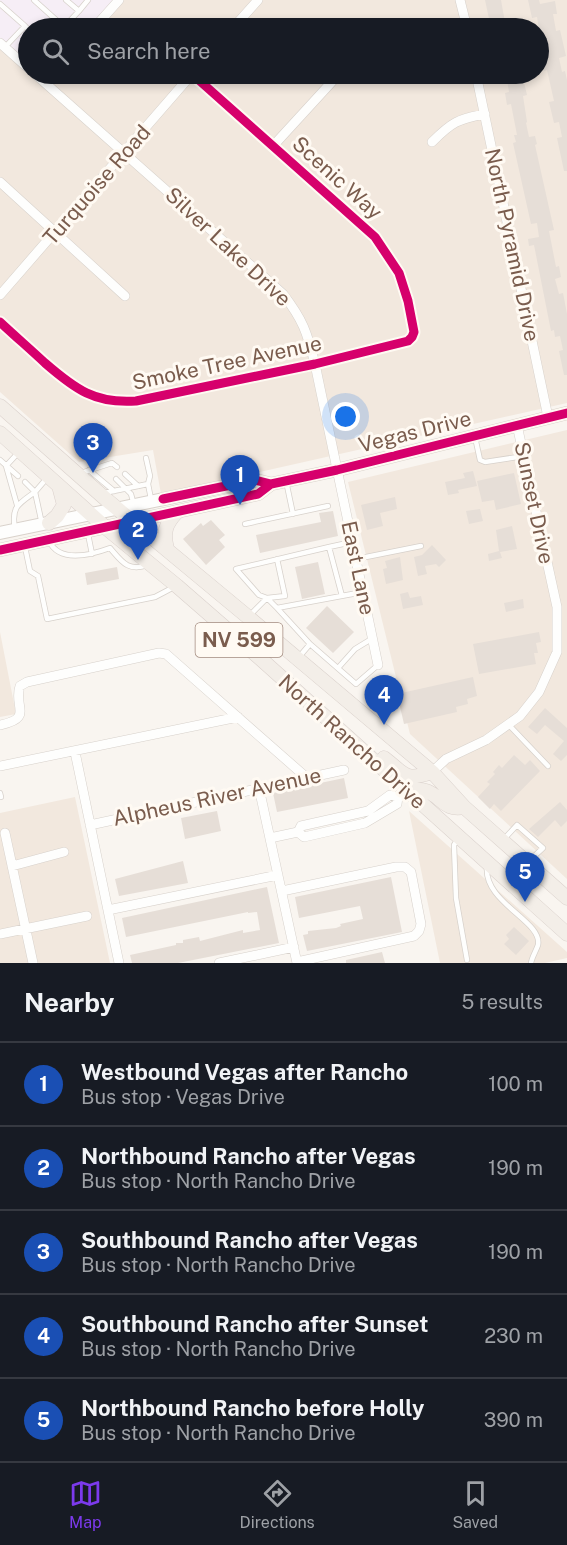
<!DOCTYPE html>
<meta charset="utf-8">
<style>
:root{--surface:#171b24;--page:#242831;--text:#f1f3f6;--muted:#9ea1a6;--line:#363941;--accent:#7c3aed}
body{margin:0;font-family:"Public Sans",sans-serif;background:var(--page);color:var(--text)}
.you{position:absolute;left:346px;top:417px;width:21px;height:21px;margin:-15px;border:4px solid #fff;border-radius:50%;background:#1a73e8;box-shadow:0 0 0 9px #1a73e833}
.badge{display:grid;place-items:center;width:39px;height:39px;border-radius:50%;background:var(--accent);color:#fff;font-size:20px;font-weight:700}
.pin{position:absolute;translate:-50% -50px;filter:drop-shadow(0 2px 3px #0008)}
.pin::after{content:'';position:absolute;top:32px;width:21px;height:18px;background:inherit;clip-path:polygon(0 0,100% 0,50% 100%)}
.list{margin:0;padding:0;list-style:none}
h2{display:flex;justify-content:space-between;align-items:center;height:78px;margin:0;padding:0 24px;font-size:26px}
h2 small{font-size:20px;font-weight:400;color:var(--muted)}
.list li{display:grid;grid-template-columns:39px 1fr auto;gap:18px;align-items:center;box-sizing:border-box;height:84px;padding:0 24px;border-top:2px solid var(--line)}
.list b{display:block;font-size:22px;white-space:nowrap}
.list p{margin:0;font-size:20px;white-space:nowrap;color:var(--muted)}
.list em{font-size:20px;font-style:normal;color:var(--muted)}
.icon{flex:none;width:33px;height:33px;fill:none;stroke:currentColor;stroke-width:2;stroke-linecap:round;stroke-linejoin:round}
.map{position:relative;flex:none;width:567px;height:963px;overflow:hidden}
.search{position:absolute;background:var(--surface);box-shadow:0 3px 9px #0003;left:18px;right:18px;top:18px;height:66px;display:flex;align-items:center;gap:15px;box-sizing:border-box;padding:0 21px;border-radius:33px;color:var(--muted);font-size:22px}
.sheet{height:498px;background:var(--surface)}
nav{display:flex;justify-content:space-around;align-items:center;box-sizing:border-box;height:84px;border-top:2px solid var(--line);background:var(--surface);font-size:16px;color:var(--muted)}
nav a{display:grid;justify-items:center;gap:3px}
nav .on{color:var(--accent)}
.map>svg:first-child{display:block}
.residential{fill:#f2e8de;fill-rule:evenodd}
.education{fill:#f6eef6}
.building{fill:#e6ded7}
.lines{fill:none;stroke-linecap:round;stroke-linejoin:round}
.lane-casing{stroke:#d7d1cb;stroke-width:6}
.street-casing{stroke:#d7d1cb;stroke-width:10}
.secondary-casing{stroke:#d9d2cb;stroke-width:14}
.primary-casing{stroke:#dad1cc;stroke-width:15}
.lane{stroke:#fefefd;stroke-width:4.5}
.street{stroke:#fefefd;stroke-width:9}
.secondary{stroke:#fefefd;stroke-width:12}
.primary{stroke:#f3eee8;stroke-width:14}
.cycleway-casing{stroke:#fffaf3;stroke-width:13}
.cycleway{stroke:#d6006c;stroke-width:9}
.labels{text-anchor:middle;stroke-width:6;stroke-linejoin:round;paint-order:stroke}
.shield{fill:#fffaf3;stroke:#a28b7f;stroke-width:1.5}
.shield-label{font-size:20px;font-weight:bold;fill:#7a5c4d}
.street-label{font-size:21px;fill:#7a5c4d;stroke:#fffaf3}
</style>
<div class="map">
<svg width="567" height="963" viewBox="0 0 567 963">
<rect width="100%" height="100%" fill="#f9f5f0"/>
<path class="residential" d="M0,0h567v403l-406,91 -8,-44 -74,12 -79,-70zM28,28h510v46h-510z
M567,430v449l-157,-145 -62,-252z
M0,632l16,82 -16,3z
M75,797l35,166h-110v-150z
M409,811l158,141v6l-22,5h-105z"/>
<path class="education" d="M0,0h123l-26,28h-69v36l-28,-25z"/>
<path class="building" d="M485,0h16l5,28h-15z
M528,0h11l1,4 15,-3 2,13h-4l3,17 4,-1 6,26 -7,2 3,14 3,-1 2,9v91h-3l-7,-33 5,-1 -3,-15 -5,1 -5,-21 5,-1 -7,-31 -3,1 -2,-7 -4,1v-11h2l-1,-7h3l-5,-30 -5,1z
M506,74h16l5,21 -4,1 4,26 -1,1 3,14 6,-1 2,8 -2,1 19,85 -5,1 7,36 3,-1 2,11 -6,2 4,15 4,-1 4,21v61h-3l-5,-24 4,-1 -3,-14 -5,1 -1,-7 -3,1 -17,-86 -5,1 -1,-7 11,-2 -2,-14 -6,1 -18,-81 3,-1 -2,-7h3l-6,-31 -4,1 -2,-12 4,-1z
M473,471l4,15 -19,4 1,3 -11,2 -3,-13 20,-4 -2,-5z
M514,473l7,31 -25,6 -2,-10 -12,2 -5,-21z
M395,497l2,12 -17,4 3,13 -16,4 -6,-25z
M480,509l3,12 -14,3 -3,-13z
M333,511l5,25 -78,17 -4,-18 65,-13 -2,-9z
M211,520l14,15 -6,5 6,7 -19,18 -23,-26 18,-16 2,3z
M512,526l5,23 -17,3 2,6 -13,3 -1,-7 11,-3 -3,-21z
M432,545l14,15 -7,7 -3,-3 -11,2 2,8 -9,2 -4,-19 8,-2z
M400,557l3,23 -17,4 -3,-15 4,-1 -2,-7z
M318,562l7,32 -23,5 -7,-32z
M117,567l2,12 -32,6 -2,-12z
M408,592l2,6 11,-2 2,9 -20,4 -3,-15z
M523,599l1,9 -18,4 -2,-9z
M327,606l27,26 -21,21 -27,-25z
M539,632l2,10 -5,1 2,10h-4l2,11 -57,10 -6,-30z
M473,677l4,19 -10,3 1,5 -12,3 1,5 -53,12 -7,-30z
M545,708l22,20v27l-6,6 -8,-7 11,-13 -19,-16 -8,9 -9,-7z
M514,755l11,10 5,-5 10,11 -39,40 -7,-7 -4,5 -12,-12 12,-13 -3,-2 8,-8 -2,-2 6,-7 3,3z
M344,778l4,20 -71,14 -4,-19z
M560,802l7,8v11l-6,6 -6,-7 -17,17 -9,-8z
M217,811l4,20 -36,8 -4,-21z
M183,861l5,22 -69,13 -4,-17z
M391,877l11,55 -95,19 -4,-16 5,-1v-3l28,-3 5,-2 -1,-2 23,-5 -3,-13 -61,12 -4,-21z
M267,887l12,56 -101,20h-46l-2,-8 46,-10v-2h7v-3l16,-3 1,4 43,-11v3l17,-3 -3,-18 -9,1v-1l-122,25 -4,-19z
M514,927l15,14 -13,14 -12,-11 5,-5 -3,-4z
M382,952l3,11h-39v-3z"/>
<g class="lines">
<defs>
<path id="lane" d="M34,0l30,27
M66,0l13,11 9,-11
M0,4l25,22
M63,28l16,-17
M6,46l19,-20 3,3
M475,437l5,23 5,2 39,-6
M146,458l4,18 -2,8
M0,460l18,16
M89,470l25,21
M81,473l31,-10 5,4
M125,474l13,12
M116,479l15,15 3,11
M286,481l7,33
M104,493l44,-9 3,15
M17,505l-11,-39 12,-13
M42,524l-7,-32 12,-14
M245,524l83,-18
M15,529c-4,-22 3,-25 20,-37l-10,-10
M88,534l4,20
M49,541c11,23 42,14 61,7 12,14 18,24 38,17
M25,547l5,24 8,5 9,43 108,-22 19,-10
M356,559l65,-13
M342,596l-13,-49 23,-5
M277,608l-10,-10 -8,-3 -23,-26 93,-22
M250,615l17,-17 18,-2 -8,-37
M310,644l46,40 22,-19
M299,657l11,-13 -33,-36 86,-16
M338,668l17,-19 18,-11
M509,725l39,41
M0,793l1,4
M458,839l-4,6 2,53 11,62
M504,839l13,-14 26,23 -14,13
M487,866c-4,37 56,55 51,79 -2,6 -6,12 -7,18"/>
<path id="street" d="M460,0l7,28
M94,28l25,-28
M233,28l25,-28
M0,43l28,25
M35,74l248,220c20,26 24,38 32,70l63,301
M476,74l72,343
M46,83l9,-9
M432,142c20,-20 26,-23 53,-28
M273,146l66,-72
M0,182l125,114
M0,295l192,-221
M0,322c15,14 30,27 45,41 30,26 50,41 91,38l179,-37 93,-23 4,-4 2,-5 -6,-31 -9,-28 -24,-36 -183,-163
M0,725c34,-7 13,-18 20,-39l7,-4 132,-29 7,1 141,124
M75,752l44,211
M0,766l238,-49
M432,772l14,-13 40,-19 34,-24 19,-24 18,-40v-45l-40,-182
M259,788l38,175
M90,825l254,-55
M298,832l6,5 61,-14 32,-19 1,-7
M5,833l28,130
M270,838l28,-6 3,-6 67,-15 22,-16 8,2 10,-6
M12,866l52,-14
M282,891l114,-24h9l6,5 10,52 -2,7 -5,5 -117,26
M108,910l170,-35
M0,934l87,-18
M219,963l75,-16"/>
<path id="secondary" d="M0,533l255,-53 16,4 66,-14 230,-57
M0,550l258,-56 13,-10"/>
<path id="primary" d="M0,406l108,95 140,116 184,155 32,35 103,91
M0,433l105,94 72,59 85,74 305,274
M49,523l8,-7 7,-11 -5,-19
M167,549c-4,-16 -2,-25 10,-37
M384,758c21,16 20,24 48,14
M408,791c31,-8 31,22 56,16"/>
</defs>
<use href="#lane" class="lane-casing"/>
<use href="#street" class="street-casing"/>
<use href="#secondary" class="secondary-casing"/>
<use href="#primary" class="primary-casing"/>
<use href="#lane" class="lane"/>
<use href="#street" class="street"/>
<use href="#secondary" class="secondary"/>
<use href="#primary" class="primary"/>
<defs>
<path id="cycleway" d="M0,322c15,14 30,27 45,41 30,26 50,41 91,38l179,-37 93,-23 4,-4 2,-5 -6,-31 -9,-28 -24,-36 -183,-163
M163,499l92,-19 16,4 66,-14 230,-57
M0,550l258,-56 13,-10"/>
</defs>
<use href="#cycleway" class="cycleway-casing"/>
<use href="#cycleway" class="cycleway"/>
</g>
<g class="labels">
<rect class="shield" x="195.5" y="623" width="87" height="34" rx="4.5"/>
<g class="shield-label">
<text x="239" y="647">NV 599</text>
</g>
<g class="street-label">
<text transform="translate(337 178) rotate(42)" y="7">Scenic Way</text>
<text transform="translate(97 185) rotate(-49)" y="7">Turquoise Road</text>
<text transform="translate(512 245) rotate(78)" y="7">North Pyramid Drive</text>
<text transform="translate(228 247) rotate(43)" y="7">Silver Lake Drive</text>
<text transform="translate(227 363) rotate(-12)" y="7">Smoke Tree Avenue</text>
<text transform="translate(415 432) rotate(-14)" y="7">Vegas Drive</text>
<text transform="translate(534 503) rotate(78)" y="7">Sunset Drive</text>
<text transform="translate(358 568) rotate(78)" y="7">East Lane</text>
<text transform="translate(352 742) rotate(42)" y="7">North Rancho Drive</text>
<text transform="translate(217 797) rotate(-12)" y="7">Alpheus River Avenue</text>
</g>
</g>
</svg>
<div class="you"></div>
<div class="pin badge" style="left:240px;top:505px;background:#1a4fb4">1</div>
<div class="pin badge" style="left:138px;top:560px;background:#1a4fb4">2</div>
<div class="pin badge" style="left:93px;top:473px;background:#1a4fb4">3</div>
<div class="pin badge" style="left:384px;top:725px;background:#1a4fb4">4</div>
<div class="pin badge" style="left:525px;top:902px;background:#1a4fb4">5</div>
<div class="search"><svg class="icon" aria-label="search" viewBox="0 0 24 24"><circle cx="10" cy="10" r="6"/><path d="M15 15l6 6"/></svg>Search here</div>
</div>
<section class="sheet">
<h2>Nearby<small>5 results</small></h2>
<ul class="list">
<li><span class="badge" style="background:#1a4fb4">1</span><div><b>Westbound Vegas after Rancho</b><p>Bus stop · Vegas Drive</p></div><em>100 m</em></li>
<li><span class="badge" style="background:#1a4fb4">2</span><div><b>Northbound Rancho after Vegas</b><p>Bus stop · North Rancho Drive</p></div><em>190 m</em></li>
<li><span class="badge" style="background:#1a4fb4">3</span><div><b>Southbound Rancho after Vegas</b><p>Bus stop · North Rancho Drive</p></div><em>190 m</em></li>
<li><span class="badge" style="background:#1a4fb4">4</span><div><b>Southbound Rancho after Sunset</b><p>Bus stop · North Rancho Drive</p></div><em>230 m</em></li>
<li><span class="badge" style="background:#1a4fb4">5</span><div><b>Northbound Rancho before Holly</b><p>Bus stop · North Rancho Drive</p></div><em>390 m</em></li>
</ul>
</section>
<nav>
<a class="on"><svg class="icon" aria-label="map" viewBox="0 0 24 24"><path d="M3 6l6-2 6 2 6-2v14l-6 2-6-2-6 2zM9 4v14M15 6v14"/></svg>Map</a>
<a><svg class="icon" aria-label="directions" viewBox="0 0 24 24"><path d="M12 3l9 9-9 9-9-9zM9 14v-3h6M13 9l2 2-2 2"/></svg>Directions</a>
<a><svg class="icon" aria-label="saved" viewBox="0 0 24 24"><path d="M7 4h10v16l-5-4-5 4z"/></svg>Saved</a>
</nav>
